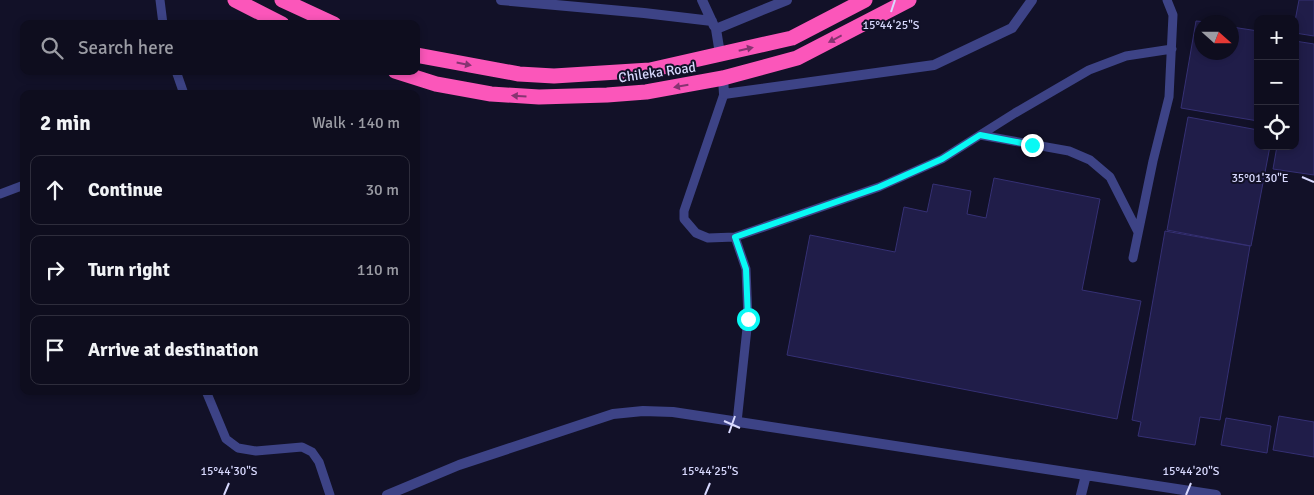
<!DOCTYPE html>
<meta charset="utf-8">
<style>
:root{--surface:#0e0d1e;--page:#171627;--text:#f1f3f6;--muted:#9b9ca4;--line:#2e2d3c}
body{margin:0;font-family:Signika,sans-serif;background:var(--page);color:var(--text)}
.controls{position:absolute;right:15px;top:15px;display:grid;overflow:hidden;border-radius:10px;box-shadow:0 2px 8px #0003}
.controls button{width:45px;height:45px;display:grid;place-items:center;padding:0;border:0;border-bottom:1px solid var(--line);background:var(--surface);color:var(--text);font:25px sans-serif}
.compass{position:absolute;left:1194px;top:15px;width:45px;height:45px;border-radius:50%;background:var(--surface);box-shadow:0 2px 8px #0003;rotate:111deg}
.stop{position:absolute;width:15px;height:15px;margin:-11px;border:4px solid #09f9f4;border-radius:50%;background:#fff}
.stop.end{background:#09f9f4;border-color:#fff;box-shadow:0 1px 5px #0008}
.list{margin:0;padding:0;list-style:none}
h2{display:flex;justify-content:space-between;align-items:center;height:65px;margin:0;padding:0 20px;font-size:21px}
h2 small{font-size:16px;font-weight:400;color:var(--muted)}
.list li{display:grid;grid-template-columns:32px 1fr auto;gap:15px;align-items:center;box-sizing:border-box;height:70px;margin:0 10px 10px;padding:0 10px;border:1px solid var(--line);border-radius:10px}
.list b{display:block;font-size:19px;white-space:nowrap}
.list em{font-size:16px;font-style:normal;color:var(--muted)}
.icon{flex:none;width:28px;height:28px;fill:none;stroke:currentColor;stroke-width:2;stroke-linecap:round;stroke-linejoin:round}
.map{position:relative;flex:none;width:1314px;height:495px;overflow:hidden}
.search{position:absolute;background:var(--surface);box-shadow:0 2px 8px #0003;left:20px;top:20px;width:400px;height:55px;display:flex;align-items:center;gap:12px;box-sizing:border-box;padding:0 18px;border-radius:10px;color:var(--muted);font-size:19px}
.panel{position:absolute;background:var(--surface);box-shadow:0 2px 8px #0003;left:20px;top:90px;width:400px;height:305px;border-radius:10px}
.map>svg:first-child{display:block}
.building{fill:#201d49;stroke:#353074}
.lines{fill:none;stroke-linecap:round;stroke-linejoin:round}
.lane{stroke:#3d4386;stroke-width:9}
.street{stroke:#3d4386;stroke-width:10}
.highway{stroke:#fb56ba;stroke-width:15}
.oneway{fill:#863471}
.route{stroke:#09f9f4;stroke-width:6}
.ticks{fill:none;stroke:#d8d9fe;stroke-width:2}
.labels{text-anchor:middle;stroke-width:4;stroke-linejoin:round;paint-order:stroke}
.street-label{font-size:14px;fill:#d8d9fe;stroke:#121128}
.ticks-label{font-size:12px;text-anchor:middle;fill:#d8d9fe;stroke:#121128;stroke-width:4;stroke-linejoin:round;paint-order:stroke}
</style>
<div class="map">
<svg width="1314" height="495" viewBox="0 0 1314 495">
<rect width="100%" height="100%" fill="#121128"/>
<path class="building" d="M1299,0h15v36l-19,-3v-12z
M1196,21l11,1h-5v30h30v-25l26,4v90l-77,-13z
M1295,41l19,3v131l-41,-6 4,-23h18z
M1188,117l70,13v16h12l-19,100 -84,-16z
M994,178l106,21 -18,91 59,11 -24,118 -330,-64 23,-120 85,17 9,-45 23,5 6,-28 38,7 -4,23 19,4z
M1165,231l85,15 -30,174 -20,-3 -5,28 -57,-9 3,-14 -9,-2z
M1279,416l35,6v35l-41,-7z
M1226,418l45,8 -4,27 -46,-8z"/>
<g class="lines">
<path class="lane" d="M160,0l3,24
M176,71l8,23
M724,94l-40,117v8l12,14 12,5 27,-1 144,-50 63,-28 73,-46 74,-43 37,-14 46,-7
M980,135l89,16 21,9 20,17 28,55
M0,194l24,-9
M735,237l11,32 2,50 -11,103
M1133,258l20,-97 16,-64 4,-82 -6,-15
M206,391l20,48 12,9 18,3 46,-4 10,5 7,10 11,33"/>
<path class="street" d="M501,0l143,13 68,8
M702,0l12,26
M720,54l-4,-25 71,-29
M723,78l1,16 210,-29 78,-37 20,-28
M387,495l72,-30 154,-51 30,-3 30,1 543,83
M1081,495l5,-20"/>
<path class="highway" d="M235,0l47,24
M282,0l52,24
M416,55l103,19 35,2 96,-6 142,-32 73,-38
M395,71l41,13 55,10 48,3 68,-2 39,-3 77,-14 74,-20 112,-58"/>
</g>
<defs><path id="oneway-solid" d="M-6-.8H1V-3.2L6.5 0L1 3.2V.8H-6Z" transform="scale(1.25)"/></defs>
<g class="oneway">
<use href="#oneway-solid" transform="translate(835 39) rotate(152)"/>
<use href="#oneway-solid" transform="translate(746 49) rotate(-13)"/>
<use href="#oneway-solid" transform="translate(464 64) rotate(11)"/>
<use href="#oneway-solid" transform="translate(681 86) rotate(170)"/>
<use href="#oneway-solid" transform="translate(519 96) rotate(-177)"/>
</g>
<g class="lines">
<path class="route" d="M748,319l-2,-50 -11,-32 144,-50 63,-28 38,-24 52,10"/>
</g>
<path class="ticks" d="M891,12l4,-12M1302,177l12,5M724,421l16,7M729,433l6,-17M224,495l5,-12M705,495l5,-12M1186,495l5,-12"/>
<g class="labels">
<g class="street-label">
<text transform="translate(657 72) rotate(-8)" y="5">Chileka Road</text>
</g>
</g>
<g class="ticks-label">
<text x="891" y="29">15°44'25"S</text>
<text x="1260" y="182">35°01'30"E</text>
<text x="229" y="475">15°44'30"S</text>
<text x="710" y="475">15°44'25"S</text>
<text x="1191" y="475">15°44'20"S</text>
</g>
</svg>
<div class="controls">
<button>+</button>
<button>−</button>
<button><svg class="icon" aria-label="locate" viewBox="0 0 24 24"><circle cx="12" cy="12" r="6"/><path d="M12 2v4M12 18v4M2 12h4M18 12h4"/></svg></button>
</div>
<svg class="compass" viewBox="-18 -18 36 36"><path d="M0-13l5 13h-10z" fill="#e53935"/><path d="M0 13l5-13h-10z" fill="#9b9ca4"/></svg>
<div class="stop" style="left:748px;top:319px"></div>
<div class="stop end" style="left:1032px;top:145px"></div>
<div class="search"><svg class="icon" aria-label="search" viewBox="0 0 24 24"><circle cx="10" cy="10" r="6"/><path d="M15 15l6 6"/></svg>Search here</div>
<section class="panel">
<h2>2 min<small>Walk · 140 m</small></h2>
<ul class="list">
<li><svg class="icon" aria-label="ahead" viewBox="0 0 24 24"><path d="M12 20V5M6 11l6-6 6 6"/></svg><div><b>Continue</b></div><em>30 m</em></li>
<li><svg class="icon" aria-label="right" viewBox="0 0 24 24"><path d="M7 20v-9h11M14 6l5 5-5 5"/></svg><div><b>Turn right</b></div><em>110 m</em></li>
<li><svg class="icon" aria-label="arrive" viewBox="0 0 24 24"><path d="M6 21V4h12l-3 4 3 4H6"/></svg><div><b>Arrive at destination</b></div></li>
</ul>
</section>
</div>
